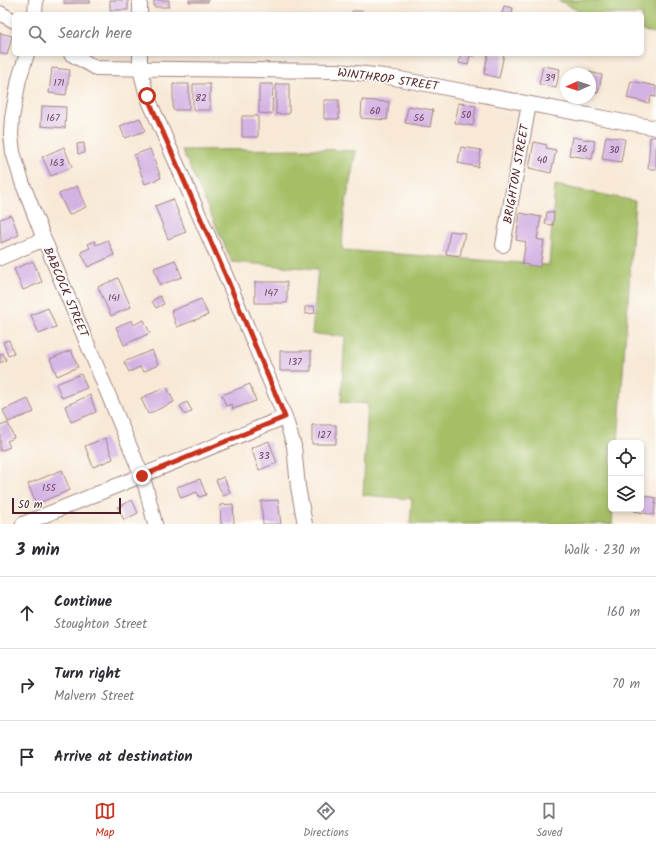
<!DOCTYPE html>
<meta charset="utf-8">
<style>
:root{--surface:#fff;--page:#f7f7f7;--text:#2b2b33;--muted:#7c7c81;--line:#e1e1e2;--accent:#c8321e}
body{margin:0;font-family:Kalam,sans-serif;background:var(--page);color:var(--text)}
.controls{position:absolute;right:12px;bottom:12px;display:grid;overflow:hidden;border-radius:6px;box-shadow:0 2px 6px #0003}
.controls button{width:36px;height:36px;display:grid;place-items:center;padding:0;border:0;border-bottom:1px solid var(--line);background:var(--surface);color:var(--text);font:20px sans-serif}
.compass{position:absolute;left:560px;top:68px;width:36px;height:36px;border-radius:50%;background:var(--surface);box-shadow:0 2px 6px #0003;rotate:267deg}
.scale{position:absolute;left:12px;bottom:10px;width:109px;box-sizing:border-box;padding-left:4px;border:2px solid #4a1f2b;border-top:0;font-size:11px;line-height:14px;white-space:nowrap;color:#4a1f2b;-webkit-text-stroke:3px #fdfcf7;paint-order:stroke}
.stop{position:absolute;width:12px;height:12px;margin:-9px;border:3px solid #c8321e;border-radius:50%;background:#fff}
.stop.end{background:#c8321e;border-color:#fff;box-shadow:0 1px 4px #0008}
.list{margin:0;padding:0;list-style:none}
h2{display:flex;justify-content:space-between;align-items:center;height:52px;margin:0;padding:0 16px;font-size:17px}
h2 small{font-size:13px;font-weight:400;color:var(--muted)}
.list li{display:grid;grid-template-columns:26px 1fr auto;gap:12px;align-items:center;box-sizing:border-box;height:72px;padding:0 16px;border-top:1px solid var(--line)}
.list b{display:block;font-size:15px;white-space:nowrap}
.list p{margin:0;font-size:13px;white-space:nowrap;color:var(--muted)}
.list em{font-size:13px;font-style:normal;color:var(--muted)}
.icon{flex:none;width:22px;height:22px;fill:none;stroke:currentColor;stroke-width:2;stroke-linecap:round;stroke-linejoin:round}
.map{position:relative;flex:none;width:656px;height:524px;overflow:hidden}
.search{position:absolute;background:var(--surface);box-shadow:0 2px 6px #0003;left:12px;right:12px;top:12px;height:44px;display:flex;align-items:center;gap:10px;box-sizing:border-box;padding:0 14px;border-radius:6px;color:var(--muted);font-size:15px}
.sheet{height:268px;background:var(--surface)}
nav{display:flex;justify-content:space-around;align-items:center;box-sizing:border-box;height:56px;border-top:1px solid var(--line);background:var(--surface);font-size:11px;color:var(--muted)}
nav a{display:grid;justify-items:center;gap:2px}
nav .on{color:var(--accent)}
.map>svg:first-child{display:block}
.green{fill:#a4bf66;stroke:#776f48}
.building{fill:#d4b3e4}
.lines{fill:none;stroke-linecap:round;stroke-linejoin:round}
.street-casing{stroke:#a18481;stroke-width:16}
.street{stroke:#fff;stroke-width:14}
.route{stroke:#c8321e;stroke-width:5}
.labels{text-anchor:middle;stroke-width:3;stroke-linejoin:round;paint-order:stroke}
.number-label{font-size:10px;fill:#6c4459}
.street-label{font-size:12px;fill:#4a1f2b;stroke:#fdfcf7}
</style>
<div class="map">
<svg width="656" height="524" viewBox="0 0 656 524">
<rect width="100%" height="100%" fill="#fdfcf7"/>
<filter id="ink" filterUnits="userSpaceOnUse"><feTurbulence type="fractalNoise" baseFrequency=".025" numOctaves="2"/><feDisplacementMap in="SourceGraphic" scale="8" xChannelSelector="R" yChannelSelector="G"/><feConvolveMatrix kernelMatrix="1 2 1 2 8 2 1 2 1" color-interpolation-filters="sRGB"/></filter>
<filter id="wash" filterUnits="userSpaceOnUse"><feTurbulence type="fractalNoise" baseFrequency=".012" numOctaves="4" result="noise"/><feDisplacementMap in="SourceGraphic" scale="16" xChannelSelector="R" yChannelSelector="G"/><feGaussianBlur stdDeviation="0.9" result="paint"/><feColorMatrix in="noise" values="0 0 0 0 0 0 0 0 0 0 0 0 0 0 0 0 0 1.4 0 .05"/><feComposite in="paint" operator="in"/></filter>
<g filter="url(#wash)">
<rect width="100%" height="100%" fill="#f8e9d7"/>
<path class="green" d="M558,0h98v33l-14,-2v-17h-58z
M316,149l40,2 -12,62 -2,37 207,15 6,-80 80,16 -17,242h-7v66h2l-1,15h-202l2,-25 -49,-4 5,-91 -27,-2 4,-66 -33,-2 6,-65 -86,-7 -50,-112z"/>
<g id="blocks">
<path class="building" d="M64,0h26v3h-26z
M110,0h18v10h-18z
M154,0h15v7h-15z
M189,0h19v2h-19z
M504,6l9,2 -1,6h-10z
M352,11h11v3h-11z
M0,33l12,3 -5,19 -7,-2z
M461,54h14l-1,2 -4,-1 -2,10 -9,-2z
M488,54h16l-5,24 -15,-4z
M543,66l17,3 -4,19 -17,-4z
M52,68l18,2 -4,25 -17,-2z
M574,69l28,6 -4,18 -8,-2v-17h-17z
M631,81l25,5v11l-5,-1 -2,7 -22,-5z
M173,84h16v26h-16z
M193,84h17v26h-17z
M259,84h14l-1,30 -13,-1z
M276,84h13v30h-13z
M324,100h15v19h-15z
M362,100l27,2 -2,18 -26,-2z
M459,103l17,3 -3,20 -18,-3z
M42,106l24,1 -1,21 -24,-2z
M408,106l25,4 -3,17 -25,-4z
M242,116h16v21h-16z
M140,118l5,13 -20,7 -5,-12z
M606,136l19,3 -4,23 -19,-3z
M572,137l23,4 -3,18 -23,-4z
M650,137h6v32h-8z
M534,142l13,3 -1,3 10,2 -5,23 -22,-5z
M84,143l1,10 -7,1 -1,-10z
M64,147l8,20 -21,9 -9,-19z
M461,147l20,3 -3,17 -20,-4z
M150,149l11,29 -16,6 -11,-29z
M77,186l9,21 -17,8 -10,-21z
M173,199l13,33 -18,7 -13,-33z
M547,212h7l-1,13 -8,-1z
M520,213l21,4 -4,22 7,2 -4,26 -18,-3 4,-22 -10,-2z
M11,215l8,20 -18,8 -1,-24z
M450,231l15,2 -5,23 -14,-2z
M108,240l6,15 -26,12 -7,-15 9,-4 -2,-4 7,-3 1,4z
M175,260l7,17 -22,8 -6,-17z
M33,261l9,21 -19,8 -9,-21z
M118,278l13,29 -20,9 -13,-29z
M255,282h32v21h-32z
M160,296l4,8 -8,4 -4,-7z
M201,299l7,16 -31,12 -6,-16z
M314,306l1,7 -10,1v-7z
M48,308l8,19 -17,7 -8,-19z
M132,320l1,5 11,-5 6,13 -26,12 -8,-18z
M9,340l5,14 -6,2 -5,-14z
M71,350l7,17 -21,9 -7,-17z
M152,350l6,15 -15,7 -3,-5 -11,5 -5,-10z
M280,351h31v20h-31z
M3,353l3,7 -6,3v-8z
M81,374l6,14 -25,10 -6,-14z
M250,384l6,17 -23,8 -1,-5 -6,2 -4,-11z
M167,387l7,15 -26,12 -7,-16z
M90,395l6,17 -25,10 -6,-16z
M28,399l6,13 -26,10 -5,-12z
M187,402l5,9 -7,4 -5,-9z
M8,423l6,15 -7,3 3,6 -10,4v-25z
M312,425h24v19h-24z
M105,438l8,21 -20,8 -8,-21z
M269,441l8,22 -18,7 -8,-22z
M62,470l8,20 -34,14 -8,-20z
M224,477l6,16 -7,3 -7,-16z
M200,479l6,16 -7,2 -2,-5 -16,6 -4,-11z
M641,495l15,3 -2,17 -20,-4 1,-2h6z
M132,500l6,13 -14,7 -6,-13z
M278,500l3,24h-18l-2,-23z
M233,504l1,20h-13l-1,-19z"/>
</g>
</g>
<g filter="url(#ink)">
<use href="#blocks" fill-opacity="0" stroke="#a18481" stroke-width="1"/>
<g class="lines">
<defs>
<path id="street" d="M0,13l14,8
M35,14l1,-14
M140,14v-14
M27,54l-8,25 -7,39 -1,17 2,17 9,30 22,57 98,237 4,12 9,36
M71,54l25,14 241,3 47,5 272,52
M140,54v15l7,27 78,178 60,143 9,29 4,41 7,37
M503,245l26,-141
M0,258l44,-19
M23,524l262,-107"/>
</defs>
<use href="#street" class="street-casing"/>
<use href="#street" class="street"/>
</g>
</g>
<g class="lines" filter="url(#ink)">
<path class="route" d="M142,476l143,-59 -60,-143 -78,-178"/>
</g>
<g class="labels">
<g class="number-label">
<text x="550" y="81">39</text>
<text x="59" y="86">171</text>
<text x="201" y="101">82</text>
<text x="375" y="114">60</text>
<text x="466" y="118">50</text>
<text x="53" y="121">167</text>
<text x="419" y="121">56</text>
<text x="582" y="152">36</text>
<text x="614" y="153">30</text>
<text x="542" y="163">40</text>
<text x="57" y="166">163</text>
<text x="271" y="296">147</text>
<text x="114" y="301">141</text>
<text x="295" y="365">137</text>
<text x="324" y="438">127</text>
<text x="264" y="459">33</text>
<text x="49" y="491">155</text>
</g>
<g class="street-label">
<text transform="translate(388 79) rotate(8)" y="4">WINTHROP STREET</text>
<text transform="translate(516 174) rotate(-80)" y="4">BRIGHTON STREET</text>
<text transform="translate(66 292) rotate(67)" y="4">BABCOCK STREET</text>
</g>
</g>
</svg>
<div class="controls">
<button><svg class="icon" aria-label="locate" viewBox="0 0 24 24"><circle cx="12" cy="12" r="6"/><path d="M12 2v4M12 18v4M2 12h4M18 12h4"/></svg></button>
<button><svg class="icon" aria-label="layers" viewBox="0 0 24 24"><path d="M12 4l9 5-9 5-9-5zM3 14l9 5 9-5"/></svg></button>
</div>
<svg class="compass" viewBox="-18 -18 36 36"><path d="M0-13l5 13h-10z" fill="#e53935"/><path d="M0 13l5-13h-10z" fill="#7c7c81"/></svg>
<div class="scale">50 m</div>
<div class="stop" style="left:147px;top:96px"></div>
<div class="stop end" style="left:142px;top:476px"></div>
<div class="search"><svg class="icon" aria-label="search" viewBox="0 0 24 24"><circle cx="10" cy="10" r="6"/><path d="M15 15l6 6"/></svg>Search here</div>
</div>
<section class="sheet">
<h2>3 min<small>Walk · 230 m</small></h2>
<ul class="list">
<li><svg class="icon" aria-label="ahead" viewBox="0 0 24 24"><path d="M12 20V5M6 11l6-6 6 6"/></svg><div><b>Continue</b><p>Stoughton Street</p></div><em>160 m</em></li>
<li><svg class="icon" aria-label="right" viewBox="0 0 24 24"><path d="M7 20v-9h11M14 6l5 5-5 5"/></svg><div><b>Turn right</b><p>Malvern Street</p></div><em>70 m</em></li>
<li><svg class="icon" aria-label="arrive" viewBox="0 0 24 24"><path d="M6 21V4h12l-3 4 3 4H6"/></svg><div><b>Arrive at destination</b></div></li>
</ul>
</section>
<nav>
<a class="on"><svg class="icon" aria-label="map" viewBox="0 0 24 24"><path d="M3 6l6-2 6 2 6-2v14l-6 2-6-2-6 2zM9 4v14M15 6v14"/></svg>Map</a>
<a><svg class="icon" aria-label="directions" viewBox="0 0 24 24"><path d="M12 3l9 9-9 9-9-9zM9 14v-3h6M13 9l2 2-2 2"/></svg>Directions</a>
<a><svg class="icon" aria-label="saved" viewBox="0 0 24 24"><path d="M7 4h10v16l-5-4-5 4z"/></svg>Saved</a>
</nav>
